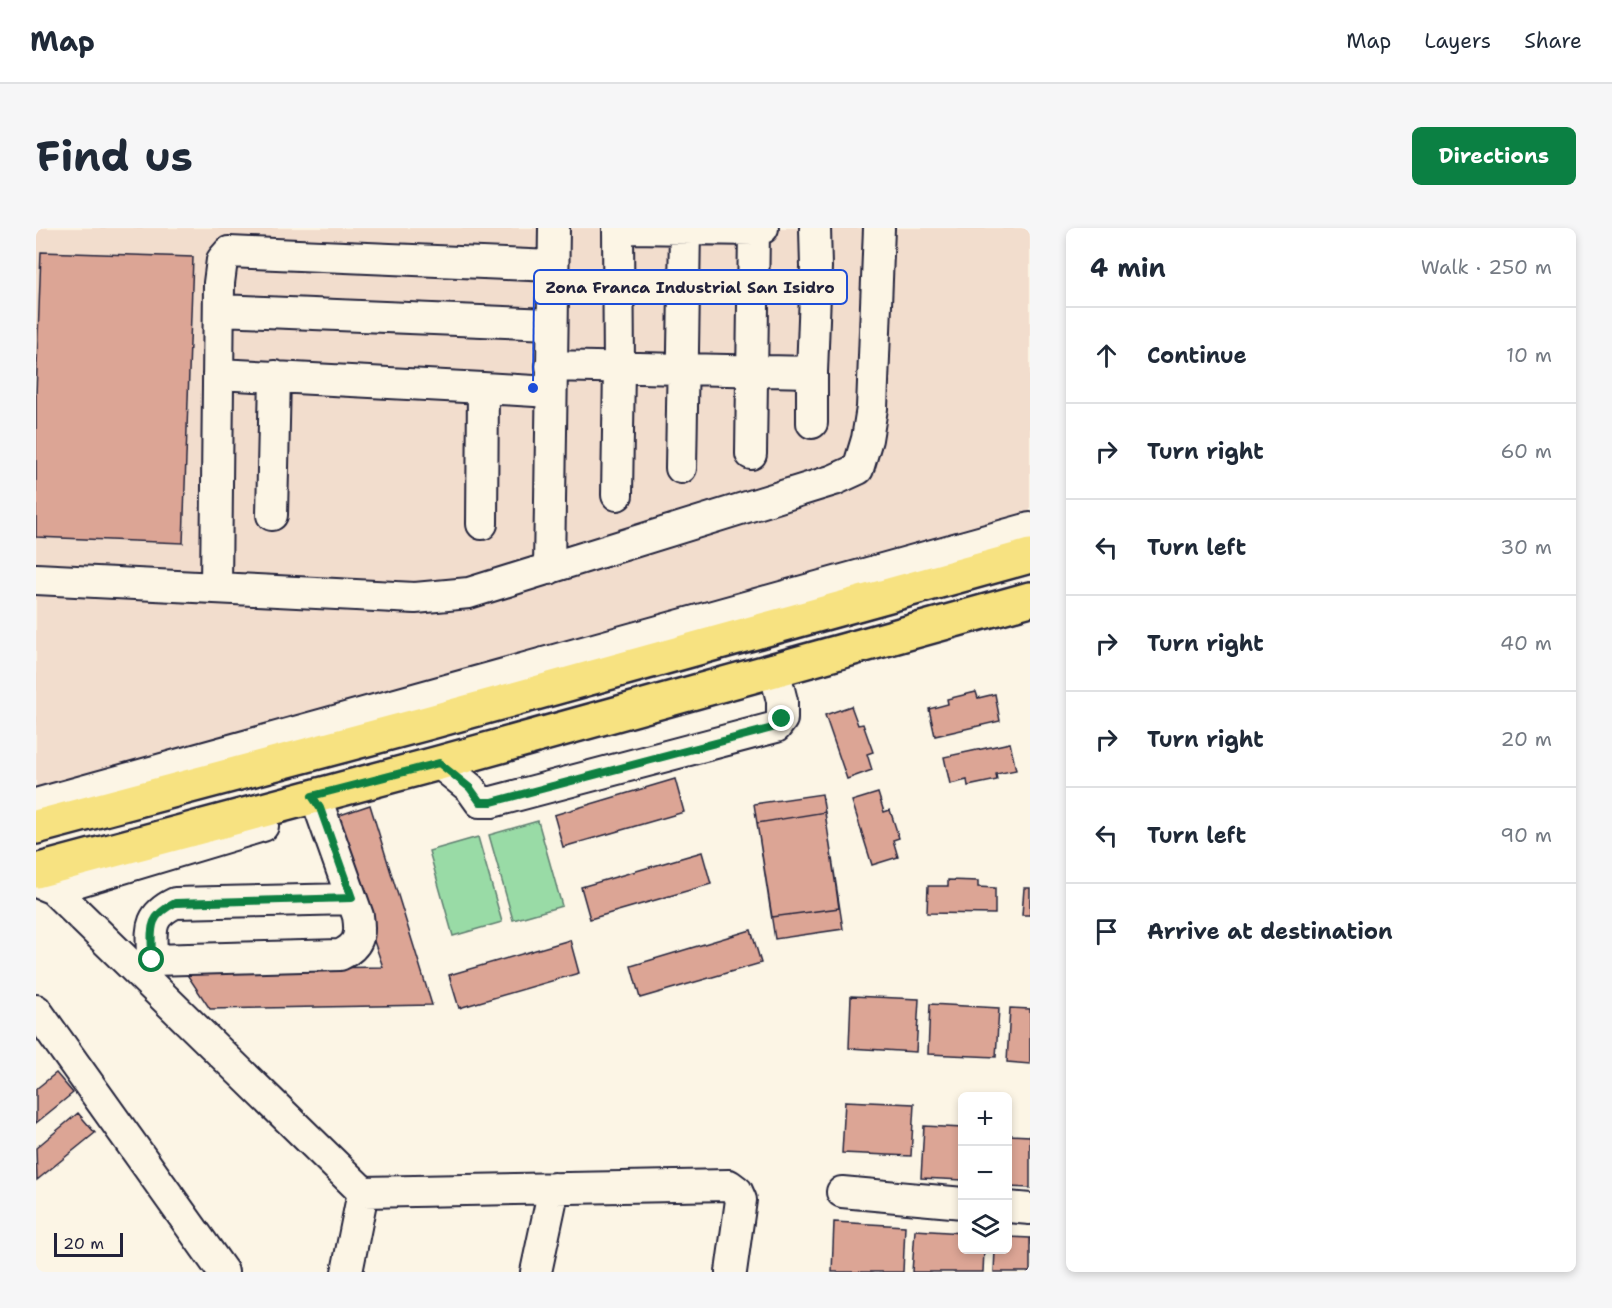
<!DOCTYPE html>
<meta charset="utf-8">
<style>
:root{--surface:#fff;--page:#f6f6f7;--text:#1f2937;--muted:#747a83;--line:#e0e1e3;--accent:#0b8043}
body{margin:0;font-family:"Shantell Sans",sans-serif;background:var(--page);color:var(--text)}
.controls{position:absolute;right:18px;bottom:18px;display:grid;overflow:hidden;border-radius:9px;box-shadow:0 3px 9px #0003}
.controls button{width:54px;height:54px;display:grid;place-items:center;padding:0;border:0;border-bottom:2px solid var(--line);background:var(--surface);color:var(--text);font:30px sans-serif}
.scale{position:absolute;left:18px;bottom:15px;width:69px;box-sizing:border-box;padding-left:6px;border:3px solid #22223b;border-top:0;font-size:16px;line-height:21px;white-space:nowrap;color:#22223b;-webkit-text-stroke:4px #fcf5e5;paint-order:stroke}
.stop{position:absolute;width:18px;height:18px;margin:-14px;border:4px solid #0b8043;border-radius:50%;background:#fff}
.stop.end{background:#0b8043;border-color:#fff;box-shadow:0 2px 6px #0008}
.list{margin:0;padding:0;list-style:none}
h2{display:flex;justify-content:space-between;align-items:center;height:78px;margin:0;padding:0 24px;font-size:26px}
h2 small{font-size:20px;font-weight:400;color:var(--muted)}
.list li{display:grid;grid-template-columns:39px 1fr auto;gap:18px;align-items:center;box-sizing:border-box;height:96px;padding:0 24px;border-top:2px solid var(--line)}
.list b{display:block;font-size:22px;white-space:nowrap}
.list em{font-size:20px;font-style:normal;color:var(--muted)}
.icon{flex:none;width:33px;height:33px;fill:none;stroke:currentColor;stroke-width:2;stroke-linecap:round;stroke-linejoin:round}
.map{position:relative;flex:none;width:994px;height:1044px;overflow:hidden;border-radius:9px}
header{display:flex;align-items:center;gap:36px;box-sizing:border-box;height:84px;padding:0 30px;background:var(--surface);border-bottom:2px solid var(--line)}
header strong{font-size:28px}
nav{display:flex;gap:33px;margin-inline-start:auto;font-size:21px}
.intro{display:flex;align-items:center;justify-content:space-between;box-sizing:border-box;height:144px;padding:0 36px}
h1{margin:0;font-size:42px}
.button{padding:15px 27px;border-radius:9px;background:var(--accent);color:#fff;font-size:21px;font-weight:700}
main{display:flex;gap:36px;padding:0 36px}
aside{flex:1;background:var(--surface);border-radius:9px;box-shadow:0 3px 9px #0003}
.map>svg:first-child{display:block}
.built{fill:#f2ddcd}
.green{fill:#99dba6;stroke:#5e7e70;stroke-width:1.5}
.building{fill:#dca595;stroke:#22223b;stroke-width:1.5}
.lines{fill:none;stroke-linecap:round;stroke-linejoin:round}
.minor-casing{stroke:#22223b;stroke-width:34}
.major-casing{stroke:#22223b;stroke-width:38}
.minor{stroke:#fcf5e5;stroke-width:30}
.major{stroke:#f7e281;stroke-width:33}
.route{stroke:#0b8043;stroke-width:8}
.leader{fill:none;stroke:#1d4ed8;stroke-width:2}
.callout-dot{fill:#1d4ed8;stroke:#fcf5e5;stroke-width:2}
.callout{fill:#fcf5e5;stroke:#1d4ed8;stroke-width:2}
.callout-label{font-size:16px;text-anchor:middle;font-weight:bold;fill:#22223b}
</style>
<header>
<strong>Map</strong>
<nav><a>Map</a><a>Layers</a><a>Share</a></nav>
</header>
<div class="intro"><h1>Find us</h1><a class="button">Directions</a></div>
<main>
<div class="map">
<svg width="994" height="1044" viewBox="0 0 994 1044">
<rect width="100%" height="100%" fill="#fcf5e5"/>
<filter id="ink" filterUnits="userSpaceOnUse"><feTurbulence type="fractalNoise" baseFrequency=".0167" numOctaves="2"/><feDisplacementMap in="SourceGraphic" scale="12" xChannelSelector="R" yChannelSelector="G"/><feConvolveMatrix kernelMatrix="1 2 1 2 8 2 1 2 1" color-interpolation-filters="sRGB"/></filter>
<g filter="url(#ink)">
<path class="built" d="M0,0h994v321l-994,274z"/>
<path class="green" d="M502,593l24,85 -49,14 -24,-85z
M442,609l24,85 -49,14 -24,-85z"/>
<path class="building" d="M5,24l152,5 -10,286 -147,-6v-142z
M940,464l2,6 17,-4 5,27 -65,15 -6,-27 19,-5 -1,-5z
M815,478l7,19 5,-1 10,28 -6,2 5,16 -25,9 -22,-64z
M974,515l6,27 -20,4 1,6 -29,6 -1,-6 -17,4 -6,-27z
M639,551l9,33 -121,35 -9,-32z
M842,565l6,19 6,-2 9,28 -6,2 5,17 -26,8 -20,-64z
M786,566l21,135 -68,10 -21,-135z
M334,577l62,200 -222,4 -26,-39 199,-3 -52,-149z
M789,584l14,96 -67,9 -15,-94z
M666,624l9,32 -121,35 -9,-32z
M912,652l30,1v6l17,1v26l-68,-1 1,-27h20z
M988,660h6v27h-8z
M715,702l10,33 -121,35 -9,-32z
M534,712l9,33 -120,35 -10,-33z
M815,768l68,3 -3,53 -67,-4z
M894,776l69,4 -3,49 -68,-3z
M974,780l20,1v55l-23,-2z
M20,845l17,20 -37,30v-34z
M809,873l69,3 -3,52 -69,-3z
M42,885l17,20 -58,47 -1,-32z
M888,898l39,2v52l-42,-2z
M972,907l22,1v52l-22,-1z
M798,994l71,4 -2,46h-71z
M879,1002l48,3v17h21l-1,22h-71z
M972,1009l22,1v34h-36l1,-22h13z"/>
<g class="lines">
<defs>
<path id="minor" d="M596,0l122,2 9,-2
M183,82l332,14
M515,138l261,6 4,-105 -1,-39
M776,144v51
M182,146l265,14 -1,136
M447,160l68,4
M715,226l3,-224
M645,240l4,-238
M581,267l2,-127 -1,-140
M236,287l3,-139
M513,341l5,-341
M0,351l379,19 54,-5 365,-113 24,-11 9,-30 5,-31 7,-180
M180,360l3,-305 3,-23 7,-8 323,14
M403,535l31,25 10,14h12l284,-75 6,-8v-18l-8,-32
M0,576l994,-276
M0,654l17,7 310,303 366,-7 8,6 4,9 -10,72
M17,661l210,-63
M116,732c0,-29 -6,-43 23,-57l177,-4
M103,745l13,-13 188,-5c19,-9 21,-19 18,-39l-38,-107 -8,-13
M0,782l187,262
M806,964l121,11
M972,979l22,2
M311,1044l16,-80
M500,1044l18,-84"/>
<path id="major" d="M0,599l391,-104 603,-167
M0,643l403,-108 591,-164"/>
</defs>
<use href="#minor" class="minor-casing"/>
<use href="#major" class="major-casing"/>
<use href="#minor" class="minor"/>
<use href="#major" class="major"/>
</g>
</g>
<g class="lines" filter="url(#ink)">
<path class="route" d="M116,732c0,-29 -6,-43 23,-57l177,-5 -32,-90 -8,-12 127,-33 31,25 10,14h12l284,-75 6,-8"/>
</g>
<path class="leader" d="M497 160L498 59"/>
<circle class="callout-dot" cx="497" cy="160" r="6"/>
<rect class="callout" x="498" y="42" width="313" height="34" rx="6"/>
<g class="callout-label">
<text x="654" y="65">Zona Franca Industrial San Isidro</text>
</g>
</svg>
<div class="controls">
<button>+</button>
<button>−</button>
<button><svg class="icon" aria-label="layers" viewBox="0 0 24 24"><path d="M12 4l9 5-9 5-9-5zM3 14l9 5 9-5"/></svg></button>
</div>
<div class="scale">20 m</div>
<div class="stop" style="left:116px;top:732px"></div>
<div class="stop end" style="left:746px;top:491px"></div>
</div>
<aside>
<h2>4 min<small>Walk · 250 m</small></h2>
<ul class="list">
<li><svg class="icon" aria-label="ahead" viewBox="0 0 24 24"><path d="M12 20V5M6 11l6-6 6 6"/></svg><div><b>Continue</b></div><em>10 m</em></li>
<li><svg class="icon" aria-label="right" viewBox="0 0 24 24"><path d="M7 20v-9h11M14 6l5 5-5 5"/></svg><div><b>Turn right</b></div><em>60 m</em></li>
<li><svg class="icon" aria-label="left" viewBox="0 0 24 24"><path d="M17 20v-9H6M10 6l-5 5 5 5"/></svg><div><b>Turn left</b></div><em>30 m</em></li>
<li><svg class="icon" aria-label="right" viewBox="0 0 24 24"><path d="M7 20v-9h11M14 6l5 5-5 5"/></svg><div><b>Turn right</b></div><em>40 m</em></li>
<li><svg class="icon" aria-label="right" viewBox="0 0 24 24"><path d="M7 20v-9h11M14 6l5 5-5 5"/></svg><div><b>Turn right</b></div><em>20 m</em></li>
<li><svg class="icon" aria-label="left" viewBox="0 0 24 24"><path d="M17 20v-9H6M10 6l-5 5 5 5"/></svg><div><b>Turn left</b></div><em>90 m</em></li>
<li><svg class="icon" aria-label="arrive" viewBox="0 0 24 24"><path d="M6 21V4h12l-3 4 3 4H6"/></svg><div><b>Arrive at destination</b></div></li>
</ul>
</aside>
</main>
